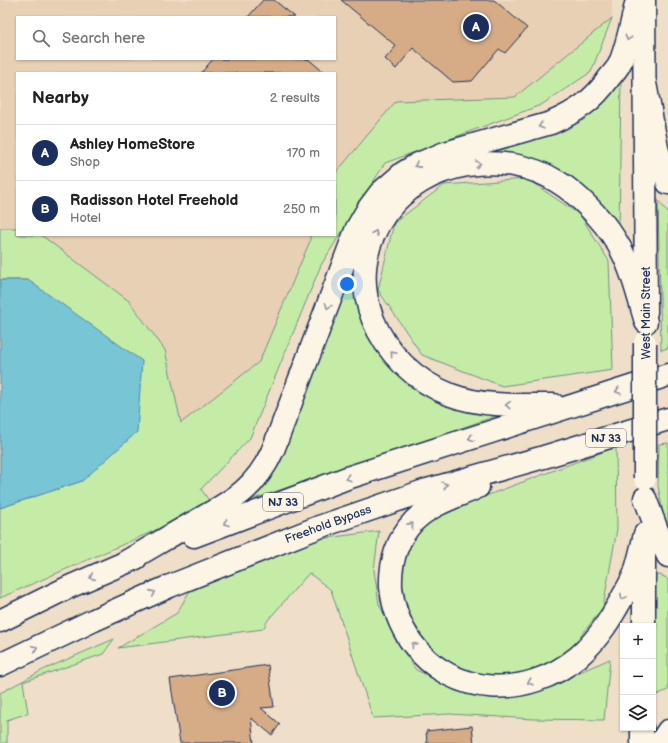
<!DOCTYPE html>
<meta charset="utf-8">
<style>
:root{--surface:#fff;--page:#f6f6f6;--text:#222;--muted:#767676;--line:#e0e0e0;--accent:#1b2f5e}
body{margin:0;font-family:"Balsamiq Sans",sans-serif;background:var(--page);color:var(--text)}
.controls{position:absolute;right:12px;bottom:12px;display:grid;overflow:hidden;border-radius:0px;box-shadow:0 1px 3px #0004}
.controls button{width:36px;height:36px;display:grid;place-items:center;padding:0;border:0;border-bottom:1px solid var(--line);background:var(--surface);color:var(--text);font:20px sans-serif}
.you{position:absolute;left:347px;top:284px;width:14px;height:14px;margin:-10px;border:3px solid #fff;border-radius:50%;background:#1a73e8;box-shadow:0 0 0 6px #1a73e833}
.badge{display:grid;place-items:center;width:26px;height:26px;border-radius:50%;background:var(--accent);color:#fff;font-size:13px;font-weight:700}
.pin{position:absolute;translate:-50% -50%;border:2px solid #fff;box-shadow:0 1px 4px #0006}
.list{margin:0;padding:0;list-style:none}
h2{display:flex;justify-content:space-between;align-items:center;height:52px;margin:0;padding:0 16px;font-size:17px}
h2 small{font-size:13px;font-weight:400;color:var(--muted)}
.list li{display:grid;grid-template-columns:26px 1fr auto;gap:12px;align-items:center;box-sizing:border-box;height:56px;padding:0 16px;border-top:1px solid var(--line)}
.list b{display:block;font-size:15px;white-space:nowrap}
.list p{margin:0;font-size:13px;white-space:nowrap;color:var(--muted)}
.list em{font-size:13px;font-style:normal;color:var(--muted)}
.icon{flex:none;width:22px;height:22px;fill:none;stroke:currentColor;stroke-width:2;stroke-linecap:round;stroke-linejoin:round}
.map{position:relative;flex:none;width:668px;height:743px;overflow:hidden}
.search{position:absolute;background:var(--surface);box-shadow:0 1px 3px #0004;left:16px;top:16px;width:320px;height:44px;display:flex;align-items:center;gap:10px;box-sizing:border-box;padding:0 14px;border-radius:0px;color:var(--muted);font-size:15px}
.panel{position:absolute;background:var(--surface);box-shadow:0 1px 3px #0004;left:16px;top:72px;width:320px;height:164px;border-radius:0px}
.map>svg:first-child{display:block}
.built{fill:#e8d0b4;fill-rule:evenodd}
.green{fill:#c5eca7;stroke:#708e82}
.water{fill:#78c5d5;stroke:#5389a5}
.building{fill:#d5ac86;stroke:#1b2f5e}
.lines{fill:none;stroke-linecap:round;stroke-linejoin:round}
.primary-casing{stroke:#1b2f5e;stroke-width:25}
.motorway-casing{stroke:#1b2f5e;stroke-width:25}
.primary{stroke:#fcf5e5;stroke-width:22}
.motorway{stroke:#fcf5e5;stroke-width:22}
.primary-bridge-casing{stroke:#1b2f5e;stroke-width:25;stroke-linecap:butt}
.primary-bridge{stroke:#fcf5e5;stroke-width:22}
.oneway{stroke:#8c92a2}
.labels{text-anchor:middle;stroke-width:3;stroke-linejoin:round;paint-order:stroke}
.shield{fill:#fcf5e5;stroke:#5e6a86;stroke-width:1}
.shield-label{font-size:11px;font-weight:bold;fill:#1b2f5e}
.street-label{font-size:12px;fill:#1b2f5e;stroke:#fcf5e5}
</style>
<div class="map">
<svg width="668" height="743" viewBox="0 0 668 743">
<rect width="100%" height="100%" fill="#f0dfc8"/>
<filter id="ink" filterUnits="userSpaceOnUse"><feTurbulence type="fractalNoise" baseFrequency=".025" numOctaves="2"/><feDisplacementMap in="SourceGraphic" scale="8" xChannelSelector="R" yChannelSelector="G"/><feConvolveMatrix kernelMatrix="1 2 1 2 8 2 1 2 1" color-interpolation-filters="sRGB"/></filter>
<g filter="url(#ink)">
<path class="built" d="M0,0h612v20l-97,77 -119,4 -61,73v-101h-318v155h-17zM17,17h318v42h-318z
M41,235h269v6l-51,121 -78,62 -16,-74 -36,-49z"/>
<path class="green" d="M612,18l-21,54 -50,33 -156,58 -64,102 -71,173 -49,51 11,16 -1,1 -211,92v-90l82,-27 -54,-201h-28v-52h17v7h24l88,66 36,49 16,73 78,-61 51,-121v-6h25v-61l61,-73 119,-4z
M621,73l-2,167 -33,-48 -120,-37 53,-17z
M527,179l53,36 29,46 4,109 -111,16 -80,-31 -44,-65 16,-67 50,-38z
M658,200l10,13v135l-7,2z
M363,235l-8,40 47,101 103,37 -269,92z
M668,443v96l-10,-53 1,-42z
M616,447l1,82 -14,78 -36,47 -31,19 -57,4 -42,-17 -33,-42 -6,-50 8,-25 37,-31z
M379,531l-5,39 5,34 21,42 16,24 42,19 35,6 36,-1 81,-35 -6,61 -70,-1 -84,-5 -77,4 -42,-128 -22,-17 -41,47 -5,9 -145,19 59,-35 12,-21 123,-52z
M650,572l15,5 3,3v110l-12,5z
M114,639l-11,15 -80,28 5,31 -21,7v23h-7v-50l45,-24z"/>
<path class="water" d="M0,280h28l114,81 -5,71 -55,49 -82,27z"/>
<path class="building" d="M263,0h11l21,17h-47z
M341,0h153l33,28 -22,25 -6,-4 -27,32 -19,1 -40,-34 -17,21 -11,-10 11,-13z
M213,59h95l17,14h-124z
M268,665l6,42 -13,1 19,16 -8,11 -21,-17 3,25h-74l-10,-64z
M472,726l2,17h-47l-1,-12z"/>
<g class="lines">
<defs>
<path id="primary" d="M644,0l2,312
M644,626v-77
M642,743v-15"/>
<path id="motorway" d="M645,83l12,65 11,35
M554,405c-34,0 -71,2 -103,-10 -73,-28 -114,-114 -65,-182 38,-52 119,-65 172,-31 20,12 46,39 58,59 15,23 22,55 30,81
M478,487c-21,10 -47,17 -64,34 -17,18 -24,42 -23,66 2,21 9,39 21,56 41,55 115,56 166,14 21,-18 35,-42 48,-66 3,-6 7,-12 9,-18 4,-13 7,-26 10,-39
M645,498l16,43 7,15
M194,536l153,-58 321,-103
M122,564c23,-13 46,-27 69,-40 38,-22 63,-32 82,-74l84,-222 11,-19 12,-16 23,-20 13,-8 29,-12 106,-30c25,-11 42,-22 58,-45 4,-5 9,-10 11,-15 8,-20 12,-42 17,-63
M0,621l69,-34 67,-29
M0,665l94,-45 76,-34 149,-59 108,-37 117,-33 124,-38
M660,743l8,-12"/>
</defs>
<use href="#primary" class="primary-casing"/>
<use href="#motorway" class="motorway-casing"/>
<use href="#primary" class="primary"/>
<use href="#motorway" class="motorway"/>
<defs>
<path id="primary-bridge" d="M645,478v-135"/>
</defs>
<use href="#primary-bridge" class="primary-bridge-casing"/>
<use href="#primary-bridge" class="primary-bridge"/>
</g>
<defs><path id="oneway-chevron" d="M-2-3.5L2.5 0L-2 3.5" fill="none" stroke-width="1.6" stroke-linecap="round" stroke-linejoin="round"/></defs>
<g class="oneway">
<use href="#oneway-chevron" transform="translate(628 38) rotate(107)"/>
<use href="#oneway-chevron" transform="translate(541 126) rotate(164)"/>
<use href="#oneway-chevron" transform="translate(478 164) rotate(-6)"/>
<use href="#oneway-chevron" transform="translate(417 165) rotate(152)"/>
<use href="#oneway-chevron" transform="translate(375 233) rotate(-67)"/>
<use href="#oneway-chevron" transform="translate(328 306) rotate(111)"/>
<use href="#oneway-chevron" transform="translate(393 354) rotate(-131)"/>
<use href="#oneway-chevron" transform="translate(618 391) rotate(162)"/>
<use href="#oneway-chevron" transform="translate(508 405) rotate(-176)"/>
<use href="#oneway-chevron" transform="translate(471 438) rotate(162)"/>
<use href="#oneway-chevron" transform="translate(348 478) rotate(161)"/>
<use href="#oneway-chevron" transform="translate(445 485) rotate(-16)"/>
<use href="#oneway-chevron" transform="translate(226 523) rotate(158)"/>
<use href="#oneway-chevron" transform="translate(411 525) rotate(-48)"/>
<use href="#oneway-chevron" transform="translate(92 577) rotate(156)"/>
<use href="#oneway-chevron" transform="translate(153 593) rotate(-24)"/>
<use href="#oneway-chevron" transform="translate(623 597) rotate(118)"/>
<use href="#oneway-chevron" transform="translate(414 645) rotate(-127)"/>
<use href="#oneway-chevron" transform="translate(35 648) rotate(-25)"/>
<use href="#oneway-chevron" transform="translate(530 682) rotate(164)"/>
</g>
</g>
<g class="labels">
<g class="shield">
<rect x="586" y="429" width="40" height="18" rx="3"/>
<rect x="263" y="493" width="40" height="18" rx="3"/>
</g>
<g class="shield-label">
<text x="606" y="442">NJ 33</text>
<text x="283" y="506">NJ 33</text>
</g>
<g class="street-label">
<text transform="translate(646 313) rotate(-90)" y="4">West Main Street</text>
<text transform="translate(328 524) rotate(-20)" y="4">Freehold Bypass</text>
</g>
</g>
</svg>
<div class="controls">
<button>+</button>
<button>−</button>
<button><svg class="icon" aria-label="layers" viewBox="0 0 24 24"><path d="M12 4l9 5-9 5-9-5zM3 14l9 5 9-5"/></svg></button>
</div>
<div class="you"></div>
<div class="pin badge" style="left:476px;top:27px">A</div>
<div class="pin badge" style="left:222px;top:693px">B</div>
<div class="search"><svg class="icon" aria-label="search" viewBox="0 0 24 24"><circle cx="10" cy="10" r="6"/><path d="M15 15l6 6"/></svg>Search here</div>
<section class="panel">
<h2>Nearby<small>2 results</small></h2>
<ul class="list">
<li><span class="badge">A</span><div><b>Ashley HomeStore</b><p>Shop</p></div><em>170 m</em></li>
<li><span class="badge">B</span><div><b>Radisson Hotel Freehold</b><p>Hotel</p></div><em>250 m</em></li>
</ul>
</section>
</div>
